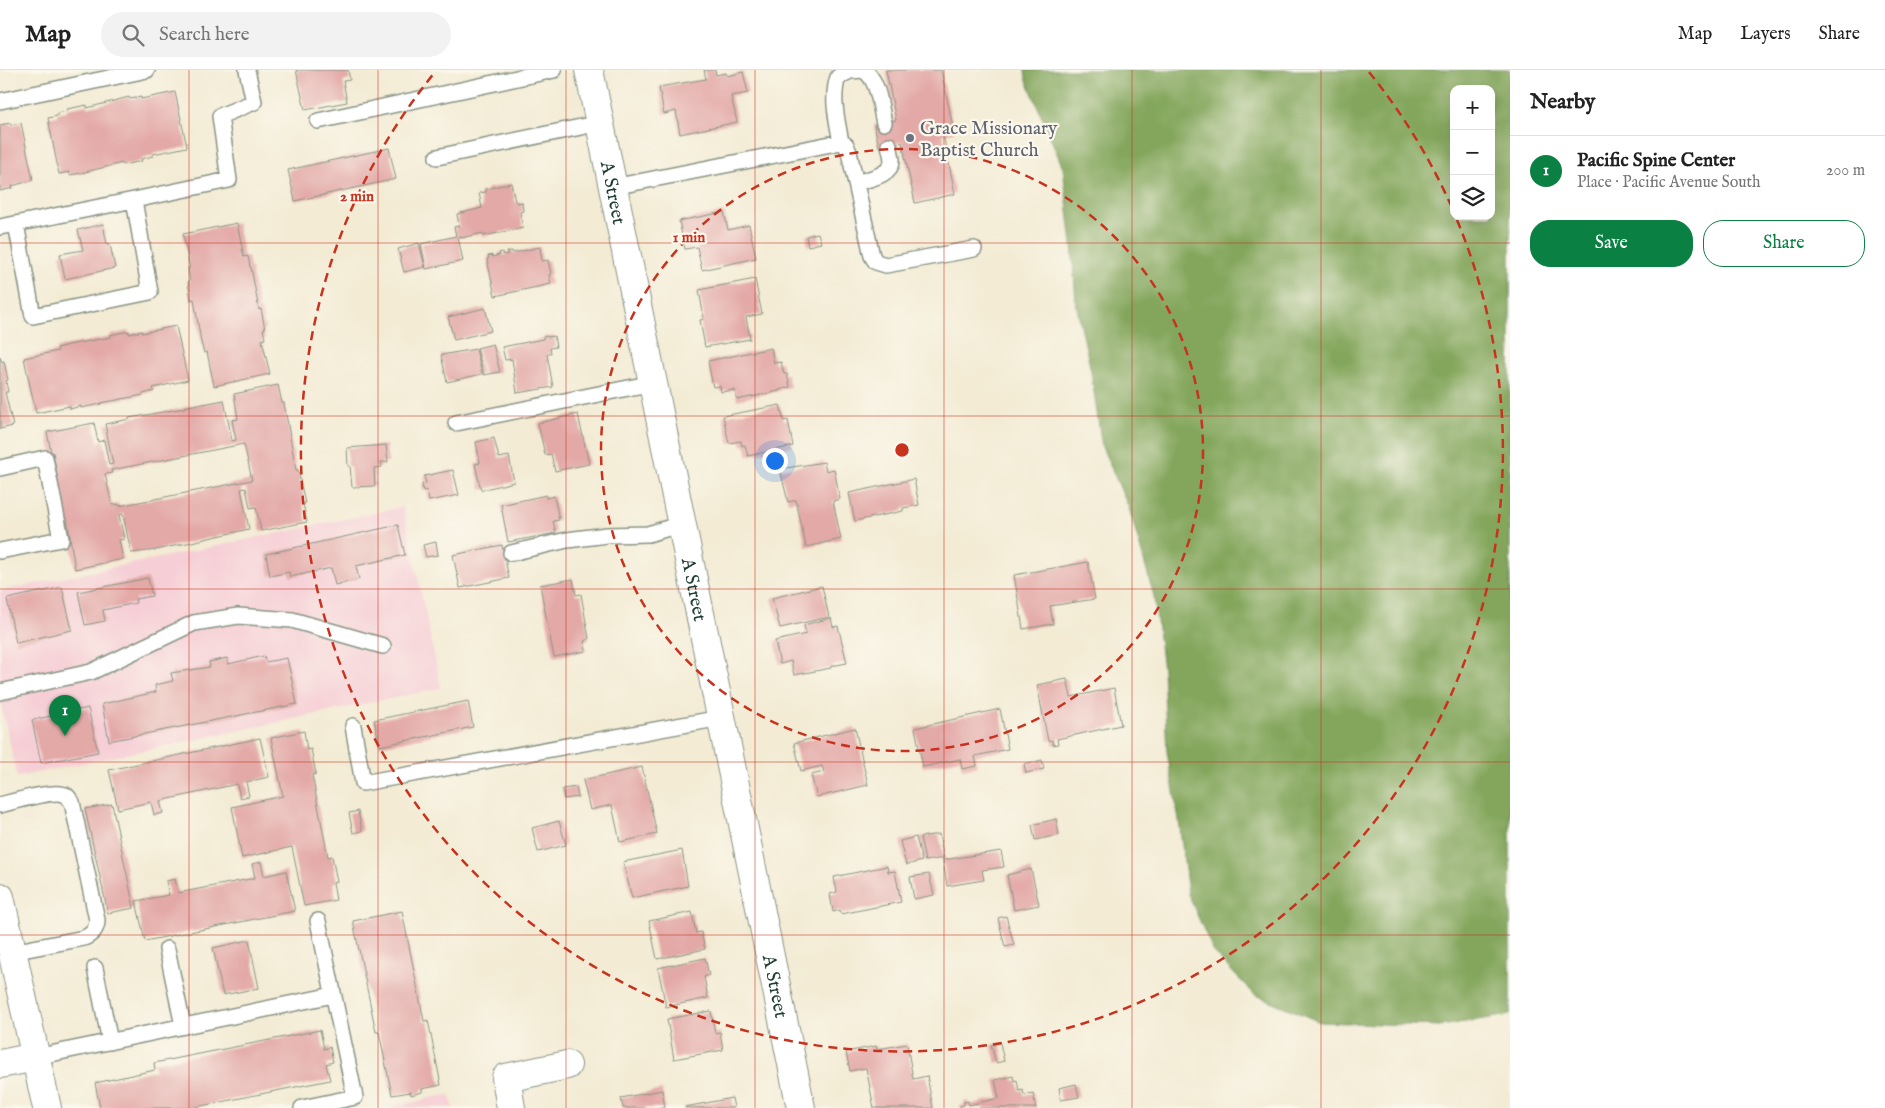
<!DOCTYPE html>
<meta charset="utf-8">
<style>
:root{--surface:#fff;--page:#f2f2f2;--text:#222;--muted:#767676;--line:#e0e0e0;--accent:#0b8043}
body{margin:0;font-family:"IM FELL English",serif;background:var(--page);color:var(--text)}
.controls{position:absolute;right:15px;top:15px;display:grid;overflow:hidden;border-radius:10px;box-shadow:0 5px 20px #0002}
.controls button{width:45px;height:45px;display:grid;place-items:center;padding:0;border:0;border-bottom:1px solid var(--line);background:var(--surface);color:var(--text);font:25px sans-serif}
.you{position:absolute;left:774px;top:390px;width:18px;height:18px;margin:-12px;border:4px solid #fff;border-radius:50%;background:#1a73e8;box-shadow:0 0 0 8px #1a73e833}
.badge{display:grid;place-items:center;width:32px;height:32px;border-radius:50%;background:var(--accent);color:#fff;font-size:16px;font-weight:700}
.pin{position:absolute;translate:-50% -41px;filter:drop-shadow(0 1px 2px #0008)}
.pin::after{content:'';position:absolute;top:26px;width:18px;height:15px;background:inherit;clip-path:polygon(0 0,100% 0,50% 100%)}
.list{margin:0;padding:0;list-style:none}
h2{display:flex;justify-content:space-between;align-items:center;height:65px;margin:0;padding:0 20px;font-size:21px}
h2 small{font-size:16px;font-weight:400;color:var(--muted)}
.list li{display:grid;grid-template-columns:32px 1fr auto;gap:15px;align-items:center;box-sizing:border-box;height:70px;padding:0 20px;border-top:1px solid var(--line)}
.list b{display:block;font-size:19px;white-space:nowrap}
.list p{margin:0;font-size:16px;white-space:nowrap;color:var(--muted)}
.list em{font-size:16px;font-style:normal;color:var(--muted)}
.actions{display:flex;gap:10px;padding:15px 20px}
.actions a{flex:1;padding:11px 0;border:1px solid var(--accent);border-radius:20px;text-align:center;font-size:18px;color:var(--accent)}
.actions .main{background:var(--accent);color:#fff}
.icon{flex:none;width:28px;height:28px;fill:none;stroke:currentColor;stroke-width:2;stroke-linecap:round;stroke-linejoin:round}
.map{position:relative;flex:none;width:1510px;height:1038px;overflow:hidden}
header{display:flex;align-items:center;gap:30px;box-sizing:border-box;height:70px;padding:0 25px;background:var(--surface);border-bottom:1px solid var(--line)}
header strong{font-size:24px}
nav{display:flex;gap:28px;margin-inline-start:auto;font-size:18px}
.search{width:350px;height:45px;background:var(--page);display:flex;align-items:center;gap:12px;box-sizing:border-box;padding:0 18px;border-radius:28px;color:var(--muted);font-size:19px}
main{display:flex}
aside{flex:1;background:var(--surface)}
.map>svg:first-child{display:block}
.built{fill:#f6cfd6}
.forest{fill:#83a65c;stroke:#517248;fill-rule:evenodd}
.building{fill:#e3a9a7;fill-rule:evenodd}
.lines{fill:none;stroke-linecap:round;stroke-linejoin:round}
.lane-casing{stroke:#899484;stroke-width:18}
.street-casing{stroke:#899484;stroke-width:30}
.primary-casing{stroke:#899484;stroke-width:30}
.lane{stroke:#fff;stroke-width:15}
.street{stroke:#fff;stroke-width:28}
.primary{stroke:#fff;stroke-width:28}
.grid{fill:none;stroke:#c8321e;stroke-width:1;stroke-opacity:0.55}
.ring{fill:none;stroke:#c8321e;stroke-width:2.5;stroke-dasharray:9 6}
.worship-dot{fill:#6b7280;stroke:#fbf7ec;stroke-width:2}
.labels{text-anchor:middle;stroke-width:4.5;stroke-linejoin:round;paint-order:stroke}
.worship-label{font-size:19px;fill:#5b616d;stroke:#fbf7ec;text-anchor:start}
.street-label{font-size:19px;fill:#1f3d34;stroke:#fbf7ec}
.centre{fill:#c8321e;stroke:#fbf7ec;stroke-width:2.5}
.ring-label{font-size:15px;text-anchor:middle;font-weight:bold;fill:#c8321e;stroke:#fbf7ec;stroke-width:4.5;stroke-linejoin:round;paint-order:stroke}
</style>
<header>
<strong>Map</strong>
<div class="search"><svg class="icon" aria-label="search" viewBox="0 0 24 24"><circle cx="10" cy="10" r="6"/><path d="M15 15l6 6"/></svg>Search here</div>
<nav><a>Map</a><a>Layers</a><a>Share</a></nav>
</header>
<main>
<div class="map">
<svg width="1510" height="1038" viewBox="0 0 1510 1038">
<rect width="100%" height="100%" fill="#fbf7ec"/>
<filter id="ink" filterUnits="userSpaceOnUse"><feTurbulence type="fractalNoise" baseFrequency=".02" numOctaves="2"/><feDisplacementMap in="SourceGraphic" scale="10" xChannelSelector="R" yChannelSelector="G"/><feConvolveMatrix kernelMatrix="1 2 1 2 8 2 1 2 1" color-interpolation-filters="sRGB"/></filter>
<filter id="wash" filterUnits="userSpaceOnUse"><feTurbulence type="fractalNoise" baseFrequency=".0096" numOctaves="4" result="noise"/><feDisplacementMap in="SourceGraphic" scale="20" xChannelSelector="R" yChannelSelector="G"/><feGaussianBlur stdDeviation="1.12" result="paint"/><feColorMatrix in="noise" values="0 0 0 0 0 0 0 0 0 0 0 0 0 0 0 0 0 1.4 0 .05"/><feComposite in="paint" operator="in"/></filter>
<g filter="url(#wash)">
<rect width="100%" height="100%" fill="#f3ebd4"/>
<path class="built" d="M403,437l38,181 -424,89 -17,-79v-107z
M450,1024l3,14h-67z"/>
<path class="forest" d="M1025,0h485v945l-70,11 -120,-4 -66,-28 -40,-41 -26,-59 -9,-74 -12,-68 -4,-82 -9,-74 -25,-88 -27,-61 -11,-76 -15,-68 -4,-59 -9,-76 -37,-90zM1454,19h37v127h-37z"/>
<g id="blocks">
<path class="building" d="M296,0h52l2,10 -7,1 4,21 -42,8z
M704,0h11l1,5 10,-2 1,3 16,-4 5,21 -17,3 6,26 -57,12 -4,-23 -12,3 -5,-27 47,-8z
M886,0h55l13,62 -11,2 12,60 -40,9 -13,-61 -23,5 -5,-22 22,-5z
M175,22l12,55 -34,7v2l-12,3 1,2 -19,4 -1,-2 -41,10 -11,2 -1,-3 -10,2 -11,-56 9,-2v-3l10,-2v-2l20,-4v3l42,-11 1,2 11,-2v2z
M10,53l1,2 10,-2 12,57 -21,6 1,2 -13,3v-66z
M389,78l7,31 -101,22 -7,-31z
M511,113l4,18 2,2 5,-1 1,9 -3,1 3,16 -40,8v-3l-22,5v-2l-3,1 5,24 -37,8 -5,-25 35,-8 -2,-9 5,-1 -2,-12 25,-6 -3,-15 7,-1v-3z
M724,142l4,18 21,-5 7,33 -54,12 -5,-23 -12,2 -6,-28z
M237,153l7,34 4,-1 2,11h1l8,43 2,-1 4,20h-2l2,10 -3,1 8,34 -56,12 -7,-34 -3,1 -3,-11 -7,-43 -3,1 -3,-18 2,-1 -2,-13h2l-7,-34z
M103,154l4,20h3l5,24 -50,11 -5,-25 23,-4 -5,-20z
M818,163l3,10 -13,3 -2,-10z
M419,173l6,24 -21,5 -6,-23z
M540,177l2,14 6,-1 3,14 -2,1 2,9 -56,12 -8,-37 2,-1 -1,-2 4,-1v2l8,-2 -1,-2 3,-1 1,3 5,-1 -1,-2 5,-1 1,2z
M755,209l7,35 -16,3 4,22 -45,8 -5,-27 4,-1 -5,-29z
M485,238l6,23 -37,9 -6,-23z
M176,256l12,54 -35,8 1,3 -11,3v1l-42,8v1l-20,4v-2l-11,3v-3l-34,7 -12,-55 34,-7 -1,-3 11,-3 43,-8 -1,-2 19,-4v3l13,-3v2z
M547,266l1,1 6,-1 2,11 -6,1 1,5 -4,1 6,33 -36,6 -5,-34 -7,1 -3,-13 41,-8v-2z
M493,274l7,28 -16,3 -7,-27z
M771,278l3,15 7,-1 3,12h3l3,13 -11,3v1l-42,9 -2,-10 -14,2 -1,-6 -7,1 -5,-26z
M476,279l6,25 -35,8 -6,-27z
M0,287l2,5 2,-1 4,19 -2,1 2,11h-3l8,34 -13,3z
M278,315l4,18h2l12,67h2l7,34h-2l4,18 -46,9 -5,-24 -6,1 -4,-20 -5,1 8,40 -93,21 -25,3 -8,-39 -4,1 5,24 -5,1 4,19 -48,10 -8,-51h-3l-11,-66h-2l-4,-20 47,-9 4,19 6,-2 5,25 4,-1 -8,-40 25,-5 -1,-1 6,-1 49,-9v-1l14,-3v1l26,-5 8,41 4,-1 -4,-20 6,-1 -4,-25zM244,374l8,36 -133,26 -1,-2 -6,1 -7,-31 7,-1 -1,-3z
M780,335l4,16 4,-1 5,26 -45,10 -3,-11 -3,1 -1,-5 -12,2 -6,-27z
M578,344l11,50 -34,7 -4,-17 -6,1 -7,-32z
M494,368l5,20 10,-2 5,26 -33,8 -6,-26 5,-1 -4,-21z
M386,375l2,17h-7l1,5 -8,1 1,18 -23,1 -2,-21h-2l-1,-18z
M824,392l2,9 8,-2 6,30 -7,2 8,38 -35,8 -10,-47 -8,2 -8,-33z
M453,400l6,25 -30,6 -2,-11 -4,1 -1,-7 4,-1 -2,-7z
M914,409l5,26 -16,3v3l-48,10 -6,-28z
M546,425v3l8,-2 5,24 -6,1 3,12 -48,9 -7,-37z
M398,455l7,30 -49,11 3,13 -24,6 -4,-17 -41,9 -1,-5 -19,4 -4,-22z
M436,472l2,13 -12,2 -3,-12z
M502,475l7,33 -49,10 -7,-33z
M1088,492l7,37 -45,7 3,18 -30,5 -9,-54z
M148,508l4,18 -17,3 1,4 -33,7 2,11 -20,4 -7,-33z
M573,509l3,16 5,-1 8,45 -5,2 2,10 -32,6 -14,-72z
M822,516l7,31 -49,11 -8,-30z
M62,517l10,43 -56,13 -9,-44z
M831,548l2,9 5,-1 9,37 -16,3v2l-37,7 -3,-14 -11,3 -5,-23 31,-7 -2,-9z
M264,586l2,6 21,-4 10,46 -188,37 -7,-37 54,-12 -1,-7 18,-4 -2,-8 39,-6 -1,-5 18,-4 1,6z
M1067,609l4,18 43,-9 7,37 -64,14 1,5 -5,1 -1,-5 -4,1 -11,-56z
M468,631l5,26 -93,19 -6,-26z
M88,638l10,44 -57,11 -9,-43z
M1000,639l8,40 -33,7 2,10 -15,3 -2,-10 -37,8 -8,-39z
M855,658l13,57 -51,12 -6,-22 13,-3 -2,-6 -21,5 -7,-28z
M304,661l3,19 4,-1 5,25 -4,1 16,82 4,-1 5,26 -4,1 3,17 -32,6 -12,-59 -50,11 -10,-51 51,-11 -12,-58z
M260,668l9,39 -23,5 3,14 -9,2 -3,-14 -77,17 3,12 -9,2 -3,-13 -33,7 -9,-39z
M1042,690l2,9 -18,4 -2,-9z
M642,697l15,67 -37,8 -8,-37 -22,5 -7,-30z
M576,717l2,10 -14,2 -2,-10z
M112,734l22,104 -26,5 -23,-104z
M358,741l4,20 -9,2 -4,-20z
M1056,749l3,16 -24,5 -3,-15z
M559,751l7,24 -28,7 -6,-24z
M939,764l5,24 -19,3 -5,-24z
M916,767l6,24 -16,4 -6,-24z
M682,780l6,36 -56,12 -9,-36z
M1001,781l3,16 -22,3 2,10 -37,6 -4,-26z
M261,792l3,14 22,-5 9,40 -150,30 -9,-40 33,-6 -3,-14 9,-2 3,14 77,-15 -3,-14z
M887,796l1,6 7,-1 6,31 -60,12 -1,-4 -7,2 -3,-18 7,-2 -3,-15z
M1031,799l8,36 -25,5 -7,-35z
M929,804l5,21 -20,4 -4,-22z
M402,841l22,110 4,-1 13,65 -19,4v3l-11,3v-3l-19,3 -13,-63h-3l-23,-111z
M692,842l4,21 5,-1 4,17 -48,10 -8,-38z
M1006,846l8,29 -9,2 -7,-29z
M249,870l10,48 -36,7 -10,-47z
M705,888l4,17 -5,2 4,21 -42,9 -8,-39z
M711,941l4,22 5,-1 3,18 -49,9 -7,-40z
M320,960l4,19 6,-2 3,15 -7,2 4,16 -139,28h-91l-5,-25 60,-13 -1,-7z
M1000,973l4,18 -8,2 -5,-18z
M907,974l6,35 14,-3 6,32h-59l-8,-40 -16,3 -4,-19 30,-6 1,3z
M1013,1006l1,5 3,-1 2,11 4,-1 1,5 9,-2 3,15h-76v-2l4,-1v-3l4,-1 1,4 30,-7 -4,-18z
M1076,1014l3,13 -18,3 -2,-12z
M662,1020l3,18h-42l-2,-10z
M732,1028l2,10h-49v-1z"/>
</g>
</g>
<g filter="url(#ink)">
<use href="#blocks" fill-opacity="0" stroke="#899484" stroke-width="1"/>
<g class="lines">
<defs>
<path id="lane" d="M863,0c16,9 17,37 21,53
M0,31l147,-31
M318,51l236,-51
M841,72c-4,-22 -10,-44 -3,-65l12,-6 13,-1
M437,87l163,-34
M856,113c11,-4 35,-7 36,-22 0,-5 -2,-11 -3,-16
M613,117l228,-45 5,3 3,7 23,104 4,6 10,3 88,-16
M134,130l95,-20 -9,-64 34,-14 -7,-32
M0,157l134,-27 16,92 -117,24 -17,-92
M456,353l197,-40
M0,398l45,-10 16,81 -61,12
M511,483l56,-13 40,-5 41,-1 34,-10
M0,622l91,-20 103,-49 44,-7 54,4 91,26
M353,656l10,57 358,-65
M0,735c12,-3 58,-17 67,-9 1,0 4,6 5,6l25,118c0,9 -4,14 -13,18l-72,14
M167,879l16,77
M95,898l15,74
M36,987l297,-62
M302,1038l53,-11 -37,-176"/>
<g id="street">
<path id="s1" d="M589,0l212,1038"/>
<path d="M0,994l36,-7"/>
<path d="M511,1038l-5,-30 61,-13"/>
</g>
<path id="primary" d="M0,827l47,211"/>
</defs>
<use href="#lane" class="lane-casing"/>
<use href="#street" class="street-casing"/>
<use href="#primary" class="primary-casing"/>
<use href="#lane" class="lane"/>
<use href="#street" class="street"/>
<use href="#primary" class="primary"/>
</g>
</g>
<path class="grid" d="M189,0v1038M378,0v1038M566,0v1038M755,0v1038M944,0v1038M1132,0v1038M1321,0v1038M0,173h1510M0,346h1510M0,519h1510M0,692h1510M0,865h1510"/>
<g class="ring">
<circle cx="902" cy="380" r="301"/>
<path d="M1369 2A601 601 0 0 1 1453 140M1457 150A601 601 0 1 1 435 2"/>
</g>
<circle class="worship-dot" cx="910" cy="68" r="5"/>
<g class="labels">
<g class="worship-label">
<text x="920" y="64">Grace Missionary<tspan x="920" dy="22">Baptist Church</tspan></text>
</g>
<g class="street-label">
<text dy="7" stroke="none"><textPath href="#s1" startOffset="125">A Street</textPath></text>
<text dy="7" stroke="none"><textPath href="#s1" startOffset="530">A Street</textPath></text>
<text dy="7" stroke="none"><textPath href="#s1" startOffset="935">A Street</textPath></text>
</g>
</g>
<circle cx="902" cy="380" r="8" class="centre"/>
<g class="ring-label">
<text x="357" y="131">2 min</text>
<text x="689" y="172">1 min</text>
</g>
</svg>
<div class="controls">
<button>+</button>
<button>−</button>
<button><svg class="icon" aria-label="layers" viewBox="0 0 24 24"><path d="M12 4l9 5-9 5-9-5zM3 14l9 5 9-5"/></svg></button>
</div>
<div class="you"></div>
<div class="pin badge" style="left:65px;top:666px">1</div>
</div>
<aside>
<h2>Nearby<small></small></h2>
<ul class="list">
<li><span class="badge">1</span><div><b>Pacific Spine Center</b><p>Place · Pacific Avenue South</p></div><em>200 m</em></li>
</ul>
<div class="actions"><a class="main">Save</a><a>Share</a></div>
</aside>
</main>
